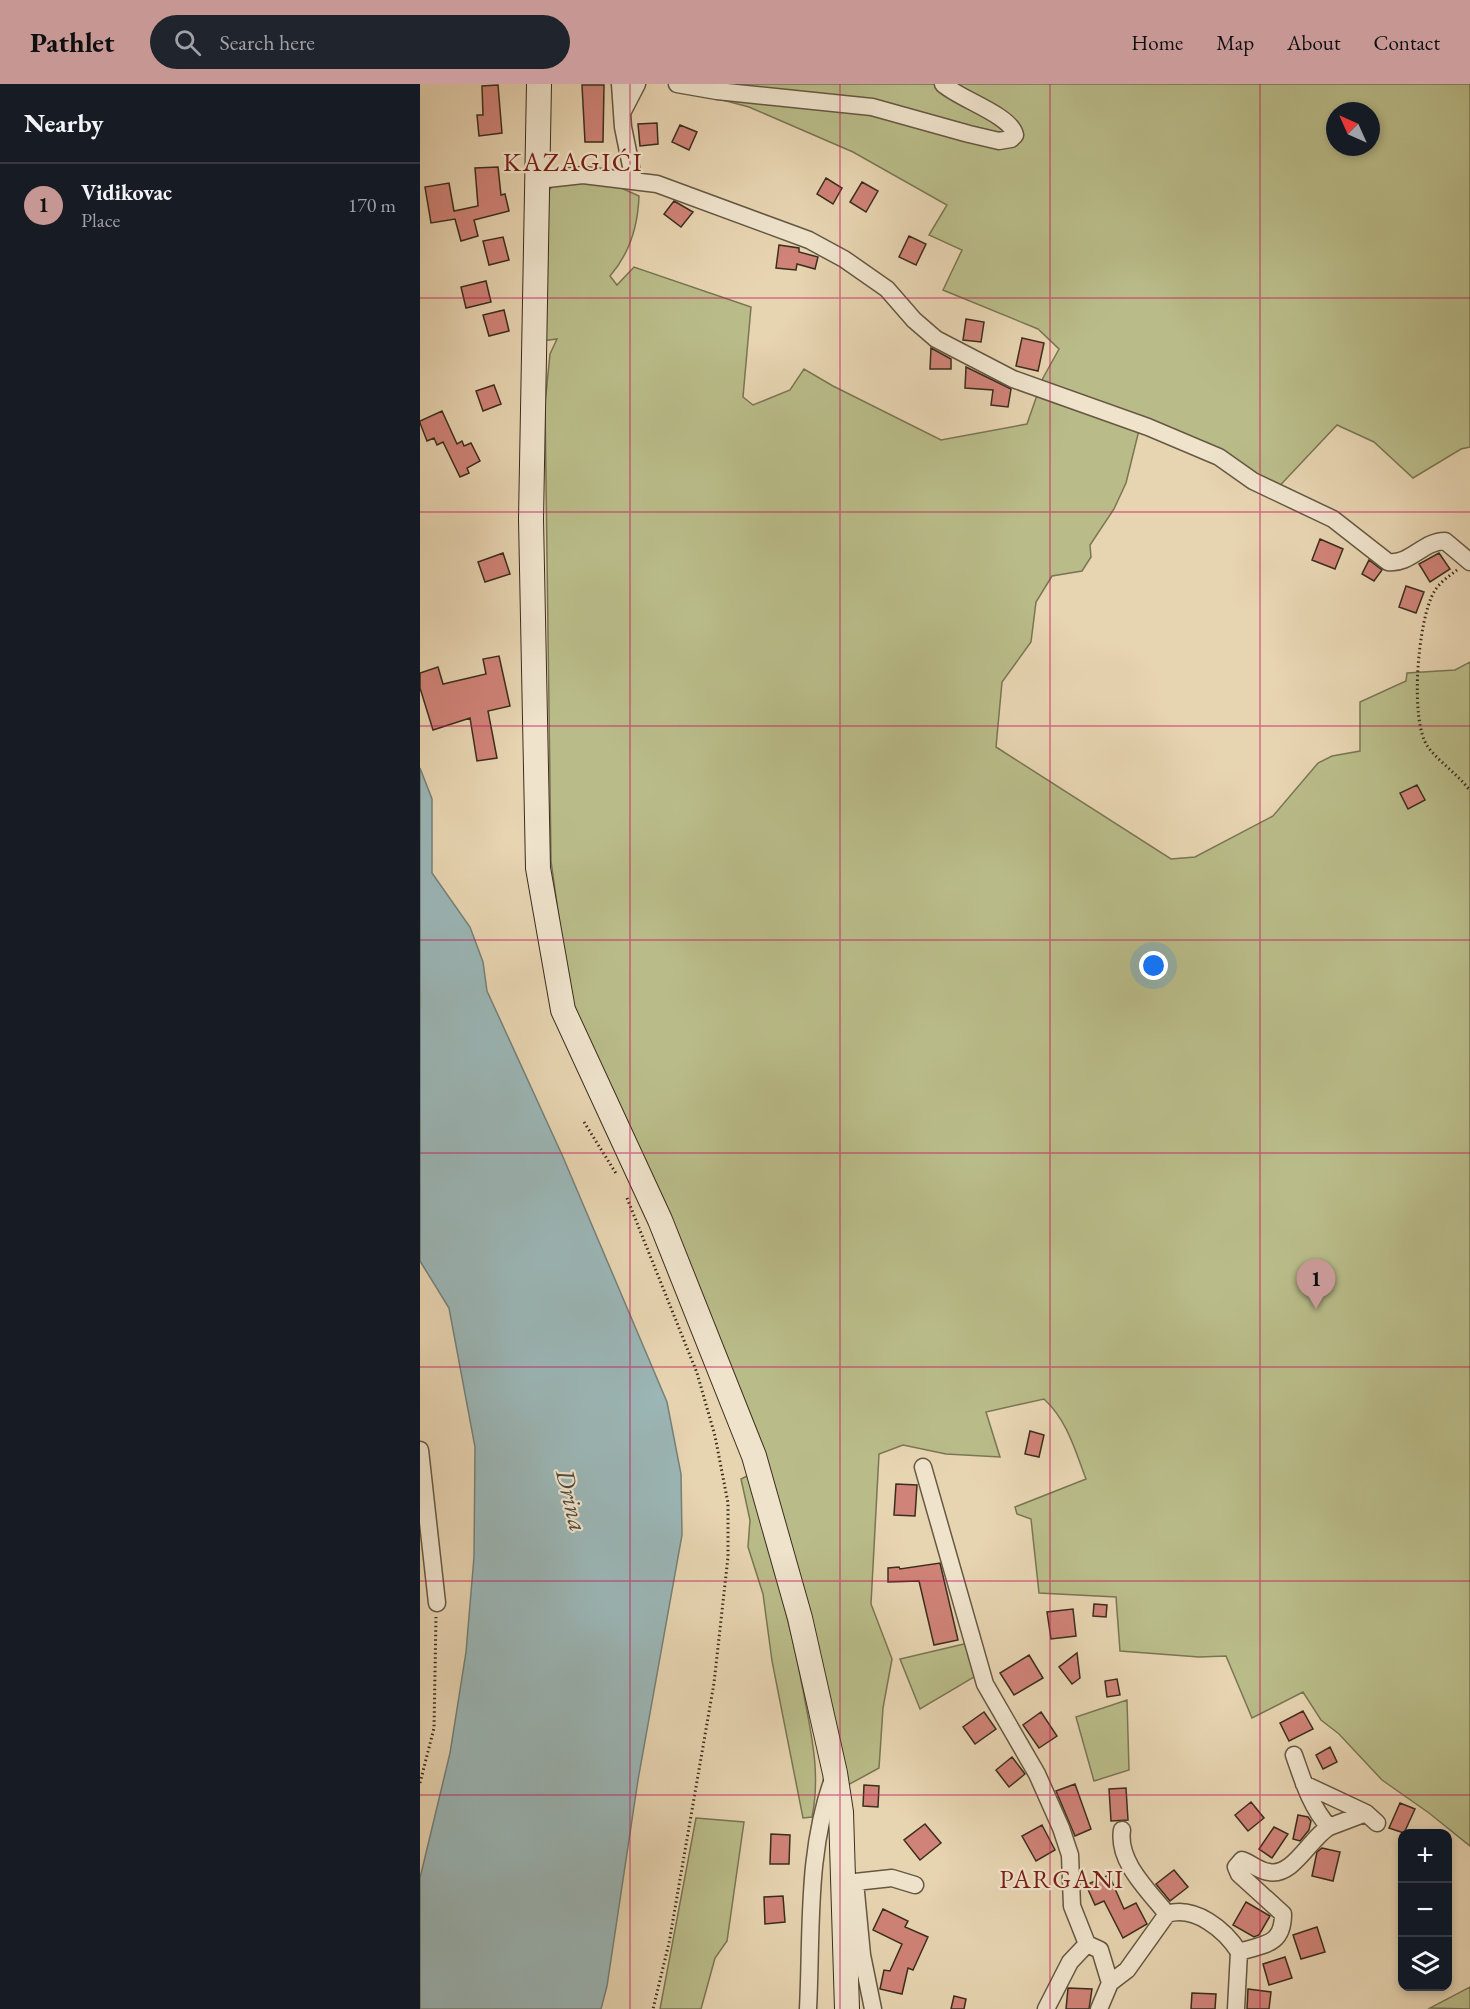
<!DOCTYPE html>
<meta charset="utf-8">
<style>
:root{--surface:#171b24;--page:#20242c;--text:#f1f3f6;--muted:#9ea1a6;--line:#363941;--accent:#c59692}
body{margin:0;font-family:"EB Garamond",serif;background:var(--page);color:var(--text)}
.controls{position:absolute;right:18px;bottom:18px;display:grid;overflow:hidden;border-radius:12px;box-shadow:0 3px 9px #0003}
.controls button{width:54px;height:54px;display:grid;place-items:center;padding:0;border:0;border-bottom:2px solid var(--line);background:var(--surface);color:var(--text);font:30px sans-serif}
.compass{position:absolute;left:906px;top:18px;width:54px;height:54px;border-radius:50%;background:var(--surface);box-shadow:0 3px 9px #0003;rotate:315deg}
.you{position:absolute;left:734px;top:882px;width:21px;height:21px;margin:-15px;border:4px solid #fff;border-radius:50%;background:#1a73e8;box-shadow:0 0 0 9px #1a73e833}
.badge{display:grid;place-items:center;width:39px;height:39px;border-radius:50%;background:var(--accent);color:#111;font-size:20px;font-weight:700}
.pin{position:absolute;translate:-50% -50px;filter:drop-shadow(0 2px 3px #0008)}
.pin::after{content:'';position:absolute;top:32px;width:21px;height:18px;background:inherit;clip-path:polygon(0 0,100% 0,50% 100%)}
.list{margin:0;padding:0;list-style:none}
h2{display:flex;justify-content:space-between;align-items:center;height:78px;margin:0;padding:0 24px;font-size:26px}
h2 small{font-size:20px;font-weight:400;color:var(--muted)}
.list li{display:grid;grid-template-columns:39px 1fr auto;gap:18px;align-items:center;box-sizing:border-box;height:84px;padding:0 24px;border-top:2px solid var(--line)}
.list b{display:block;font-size:22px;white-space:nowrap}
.list p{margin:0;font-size:20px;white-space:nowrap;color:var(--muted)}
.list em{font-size:20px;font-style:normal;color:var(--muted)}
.icon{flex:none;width:33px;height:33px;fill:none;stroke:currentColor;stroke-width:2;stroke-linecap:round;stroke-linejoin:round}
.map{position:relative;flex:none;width:1050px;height:1925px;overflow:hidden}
header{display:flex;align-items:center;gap:36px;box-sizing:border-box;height:84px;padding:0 30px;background:var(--accent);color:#111}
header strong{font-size:28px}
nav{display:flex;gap:33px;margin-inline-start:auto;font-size:21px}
.search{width:420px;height:54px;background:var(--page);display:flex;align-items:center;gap:15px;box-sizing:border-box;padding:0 21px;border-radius:33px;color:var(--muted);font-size:22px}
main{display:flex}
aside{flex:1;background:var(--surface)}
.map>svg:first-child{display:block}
.green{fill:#b9bc89;stroke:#7a7553;stroke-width:1.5;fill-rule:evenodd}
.water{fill:#9bb6b6;stroke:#758079;stroke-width:1.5}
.building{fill:#d08378;stroke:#3b2e1d;stroke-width:1.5}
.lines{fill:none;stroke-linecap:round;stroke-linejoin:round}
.street-casing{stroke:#665842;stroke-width:19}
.secondary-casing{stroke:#3b2e1d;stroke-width:26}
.path{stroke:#3b2e1d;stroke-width:3;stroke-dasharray:1.5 3;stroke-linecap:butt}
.street{stroke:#efe3cc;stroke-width:16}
.secondary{stroke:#efe3cc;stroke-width:24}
.grid{fill:none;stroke:#c2185b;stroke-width:1.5;stroke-opacity:0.55}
.labels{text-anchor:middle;stroke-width:4.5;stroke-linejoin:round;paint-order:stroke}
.water-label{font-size:26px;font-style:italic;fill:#4e493c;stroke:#efe3cc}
.neighbourhood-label{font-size:26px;letter-spacing:1.5px;fill:#7a1f14;stroke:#efe3cc}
.quarter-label{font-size:27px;letter-spacing:1.5px;fill:#7a1f14;stroke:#efe3cc}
</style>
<header>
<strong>Pathlet</strong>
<div class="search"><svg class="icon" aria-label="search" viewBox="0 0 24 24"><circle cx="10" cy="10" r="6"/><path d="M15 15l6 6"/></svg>Search here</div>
<nav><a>Home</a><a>Map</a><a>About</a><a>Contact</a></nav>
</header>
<main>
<aside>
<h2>Nearby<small></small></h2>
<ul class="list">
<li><span class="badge">1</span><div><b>Vidikovac</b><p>Place</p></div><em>170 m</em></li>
</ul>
</aside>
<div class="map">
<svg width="1050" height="1925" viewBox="0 0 1050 1925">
<rect width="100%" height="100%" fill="#e7d4b1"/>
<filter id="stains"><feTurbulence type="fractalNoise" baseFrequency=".00333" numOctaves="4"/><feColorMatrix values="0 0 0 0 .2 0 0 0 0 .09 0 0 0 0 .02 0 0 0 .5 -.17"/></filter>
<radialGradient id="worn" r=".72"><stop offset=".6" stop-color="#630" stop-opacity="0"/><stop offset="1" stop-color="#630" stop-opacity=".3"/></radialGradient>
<path class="green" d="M272,0h778v363l-9,2 -48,29 -39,-36 -37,-17 -67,71 -53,-33 -78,-33 -13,53 -12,26 -24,36 1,12 -9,14 -30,5 -16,26 -5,40 -29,40 -6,65 175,112 24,-2 78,-41 45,-53 14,-7 28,-5v-49l46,-21 1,-8 48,-3 15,-8v1184l-41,-33 -47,-33 -43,-46 -18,-14 -18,-28 -51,26 -26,-62 -27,1 -79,-6 -4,-54 -77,-4 -8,-74 -14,-5 -2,-7 71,-28c-11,-29 -19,-59 -42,-80l-58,13 14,45 -54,-3 -43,-9 -24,9 -8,150 21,55 -9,49 -4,60 -31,17 -83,-329 -194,-452 -20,-143 -6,-457 5,-50 7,-15 -15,2 6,-150 8,-8h54l29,13c-1,30 -9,57 -29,80l7,9 17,-18 117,40 -8,90 10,8 37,-15 14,-21 29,17 108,54 86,-16 16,-46 16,-29 -21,-20 -95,-39 19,-40 -33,-15 18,-30 -94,-53 -104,-45 -49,-13zM915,27h36v36h-36z
M329,1391c20,72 40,142 54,215 8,44 18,82 9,127l-9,1 -31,-157 -9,-67 -15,-47 2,-27 -9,-41z
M557,1557l9,29 -66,39 -20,-50z
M707,1616l2,70 -35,11 -18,-64z
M276,1734l48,4 -17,119 -12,17 -14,51h-41z
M1050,1903v22l-40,-1z"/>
<path class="water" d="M0,684l12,31v74l38,54 13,35 4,29 76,166 104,245 14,72 1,61 -44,245 -31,206 -6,23h-181v-131l30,-125 16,-101 8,-95 1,-110 -26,-139 -29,-47z"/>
<path class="building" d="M78,1l4,48 -23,3 -2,-21h6l-1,-29z
M162,1h22l-1,57h-18z
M237,39l1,21 -18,2 -2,-22z
M260,41l17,7 -8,18 -17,-8z
M78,83l3,28 4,-1 4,17 -35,9 4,16 -17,5 -6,-22 -24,4 -6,-36 24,-4 5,28 24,-5 -3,-38z
M406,94l16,10 -9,16 -16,-10z
M442,98l16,9 -12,21 -16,-10z
M254,117l19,11 -12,15 -17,-13z
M489,152l17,8 -10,21 -17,-8z
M83,153l6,23 -20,5 -6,-24z
M359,161l20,3v4l19,5 -3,12 -18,-5 -1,6 -20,-2z
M66,197l5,21 -25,6 -5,-21z
M84,226l5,21 -20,5 -6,-21z
M546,235l18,3 -3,20 -18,-2z
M602,254l22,5 -6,28 -22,-5z
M511,264l20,11v10h-21z
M546,283l45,22 -3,18 -17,-2 2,-15 -28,-2z
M74,301l7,19 -18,7 -7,-20z
M22,327l15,33 5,-3 2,5 7,-3 9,18 -13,7 2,5 -9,4 -17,-35 -6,3 -3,-7 -7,3 -7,-18v-2z
M900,455l23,10 -8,20 -23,-9z
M83,469l7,21 -25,8 -7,-20z
M1019,469l11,16 -20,13 -11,-18z
M949,476l13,10 -8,11 -12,-7z
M986,502l18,6 -8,21 -17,-6z
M79,572l11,50 -22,5 9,47 -20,3 -7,-43 -37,12 -13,-42v-15l18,-6 5,17 43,-10 -3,-15z
M997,701l8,15 -17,9 -8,-16z
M610,1347l14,4 -5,22 -14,-3z
M476,1400l21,1 -2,31 -21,-1z
M520,1479l18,77 -24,5 -15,-64 -31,1v-14l11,-1 1,2z
M674,1520l13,1 -1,12 -13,-1z
M653,1525l3,27 -25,3 -4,-27z
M657,1569l3,25 -8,6 -13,-17z
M609,1571l14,23 -29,17 -14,-22z
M697,1595l3,16 -13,2 -2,-16z
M883,1627l10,18 -24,12 -9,-18z
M564,1628l12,17 -21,15 -12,-17z
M621,1628l16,24 -18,12 -16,-23z
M910,1663l7,15 -14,7 -7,-14z
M592,1673l13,17 -16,13 -13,-17z
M655,1700l16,45 -16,7 -19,-45z
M444,1701l15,1 -1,21 -15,-1z
M706,1704l2,32 -17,1 -2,-32z
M831,1718l13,16 -16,13 -13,-16z
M980,1719l15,6 -11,24 -15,-5z
M878,1731l10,2 3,4 -2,9 -9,11 -7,-2z
M505,1740l16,19 -21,17 -16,-20z
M622,1741l13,25 -19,11 -14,-25z
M854,1743l14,7 -16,24 -13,-9z
M351,1750l19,1 -1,29h-19z
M902,1764l18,4 -7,29 -21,-5 5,-24z
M754,1786l14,17 -18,14 -14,-17z
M689,1791l15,34 12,-6 11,21 -24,14 -19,-37 -9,4 -9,-20z
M363,1812l2,26 -20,2 -1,-27z
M826,1818l24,14 -11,19 -5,2 -21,-12z
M463,1825l25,12 -3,6 23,10 -15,33 -5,-2 -6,26 -22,-5 4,-19 6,1 12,-27 -29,-14z
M897,1843l8,25 -24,7 -8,-24z
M865,1873l7,21 -23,7 -6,-21z
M648,1904l24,1 -3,20h-23z
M828,1905l23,3 -2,17h-22z
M772,1909l24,1 -1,15h-24z
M534,1912l12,3 -2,10h-13z"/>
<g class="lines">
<defs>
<path id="street" d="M200,0l3,43 11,54
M257,0l40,7 155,16 97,27 30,7 12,-2 4,-4c-4,-20 -56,-36 -72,-51
M202,29l15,-29
M118,96l45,-5 74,9 152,56 35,19 43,30 27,31 22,19 77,40 135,48 71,30 34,24 80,38 55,43c22,3 35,-21 57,-21l25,21
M0,1366l17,153
M503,1383l62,217 52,90 24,54 9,27 2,51 15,38
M884,1700l62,29 11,10
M909,1743l37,-14
M702,1746c-5,32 27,61 45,84
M422,1798h13l7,73 11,54
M435,1798l37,-4 23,7
M388,1925c4,-79 -2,-158 26,-233
M626,1925l24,-47 17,-18 13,6 10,33
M679,1925l11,-26 17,-13 40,-56c28,-9 58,16 72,38 26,-8 44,-7 44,-38l-44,-40 -3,-7 6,-7c9,3 17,11 27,12 24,5 41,-34 60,-45 -18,-20 -26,-46 -35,-72
M816,1925l3,-57"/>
<path id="secondary" d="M119,0l-8,435 7,349 25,142 97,210 94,236 46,162 35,155 6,39 6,197"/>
</defs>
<use href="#street" class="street-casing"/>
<use href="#secondary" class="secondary-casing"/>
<path class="path" d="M1037,486c-8,6 -18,13 -23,22 -16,27 -25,129 -6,155 12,16 30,27 42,44
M164,1038l33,53
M207,1114l70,175 18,63 13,67v54l-14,126 -45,260 -16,66
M0,1699l14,-55 2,-111"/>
<use href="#street" class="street"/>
<use href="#secondary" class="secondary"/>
</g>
<path class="grid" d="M210,0v1925M420,0v1925M630,0v1925M840,0v1925M0,214h1050M0,428h1050M0,642h1050M0,856h1050M0,1069h1050M0,1283h1050M0,1497h1050M0,1711h1050"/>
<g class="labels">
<g class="water-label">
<text transform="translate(152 1416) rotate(76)" y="9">Drina</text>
</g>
<g class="neighbourhood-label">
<text x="642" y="1804">PARGANI</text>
</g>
<g class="quarter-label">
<text x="153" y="87">KAZAGIĆI</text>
</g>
</g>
<rect width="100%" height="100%" filter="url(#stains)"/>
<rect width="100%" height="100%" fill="url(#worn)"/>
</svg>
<div class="controls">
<button>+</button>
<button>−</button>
<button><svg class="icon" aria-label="layers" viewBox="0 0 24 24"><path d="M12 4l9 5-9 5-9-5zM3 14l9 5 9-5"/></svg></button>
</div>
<svg class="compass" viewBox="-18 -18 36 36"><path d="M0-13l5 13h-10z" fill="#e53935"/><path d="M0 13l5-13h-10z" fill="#9ea1a6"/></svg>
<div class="you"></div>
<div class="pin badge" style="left:896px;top:1225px">1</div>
</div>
</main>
